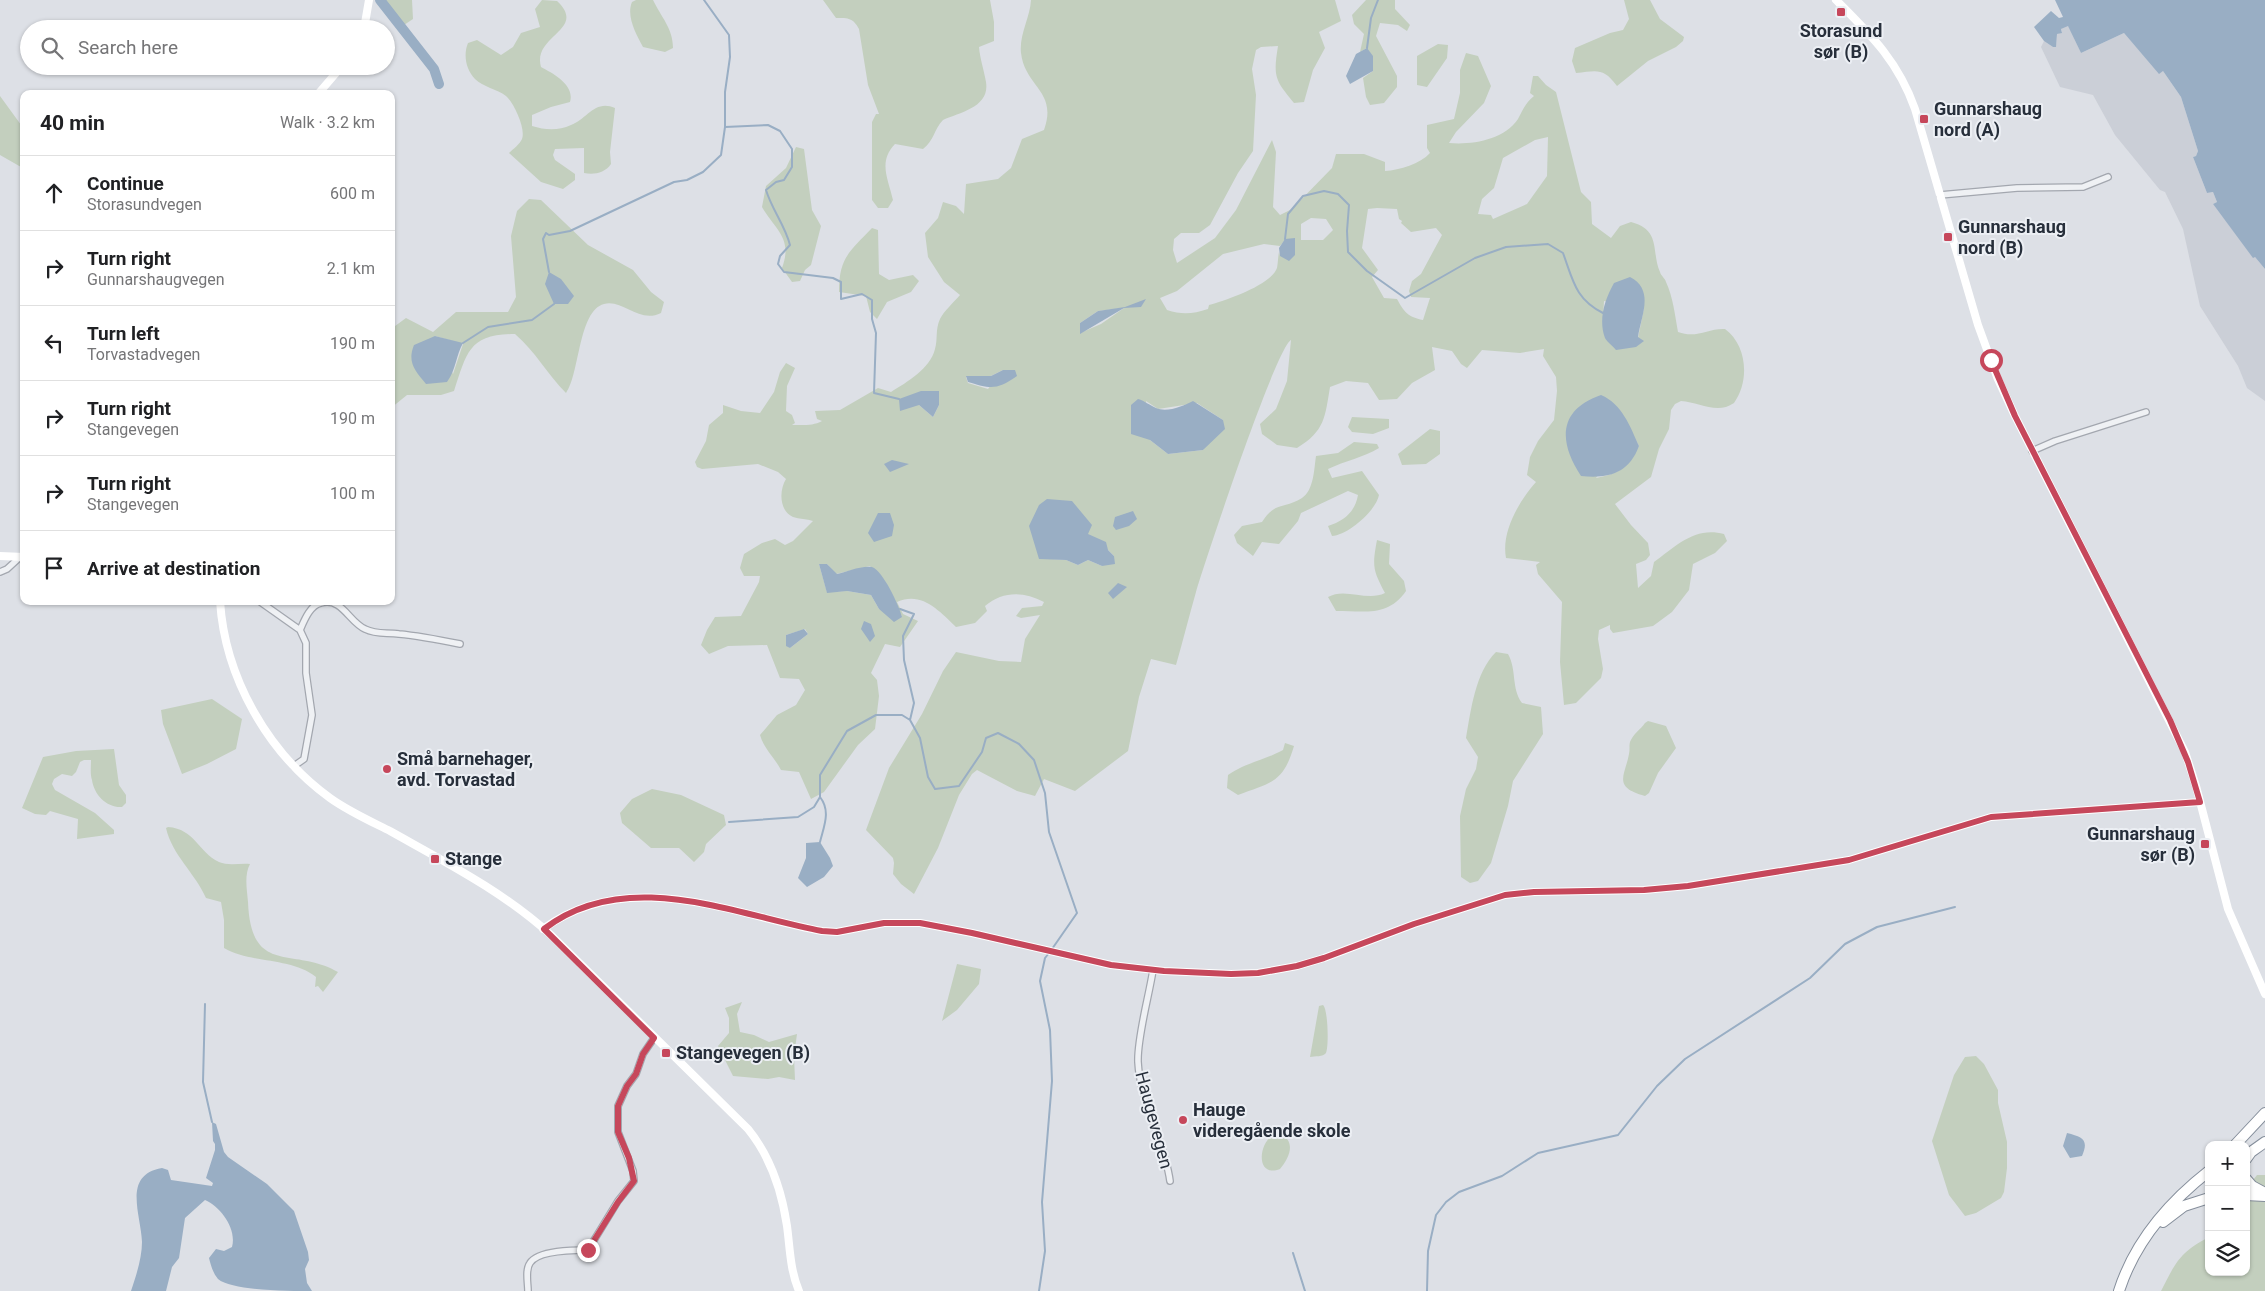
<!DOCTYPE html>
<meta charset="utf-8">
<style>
:root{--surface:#fff;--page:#f2f2f2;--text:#202124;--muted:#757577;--line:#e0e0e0}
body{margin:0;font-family:Roboto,sans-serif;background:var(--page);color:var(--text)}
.controls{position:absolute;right:15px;bottom:15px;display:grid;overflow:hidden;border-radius:10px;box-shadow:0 1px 4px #0004}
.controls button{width:45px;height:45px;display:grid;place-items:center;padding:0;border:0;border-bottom:1px solid var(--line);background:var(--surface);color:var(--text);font:25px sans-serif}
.stop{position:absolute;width:15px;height:15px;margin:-11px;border:4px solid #c6475b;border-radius:50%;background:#fff}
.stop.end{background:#c6475b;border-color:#fff;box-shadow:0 1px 5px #0008}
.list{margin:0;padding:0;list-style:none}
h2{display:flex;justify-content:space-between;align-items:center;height:65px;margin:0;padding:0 20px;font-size:21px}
h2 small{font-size:16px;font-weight:400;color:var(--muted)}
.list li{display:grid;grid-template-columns:32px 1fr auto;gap:15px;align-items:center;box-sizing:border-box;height:75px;padding:0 20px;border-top:1px solid var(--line)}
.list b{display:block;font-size:19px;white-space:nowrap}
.list p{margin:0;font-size:16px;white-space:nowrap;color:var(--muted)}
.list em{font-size:16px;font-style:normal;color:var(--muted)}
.icon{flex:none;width:28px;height:28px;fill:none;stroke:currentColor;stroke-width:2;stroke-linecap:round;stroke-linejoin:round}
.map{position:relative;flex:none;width:2265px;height:1291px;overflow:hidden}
.search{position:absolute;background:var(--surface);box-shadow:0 1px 4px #0004;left:20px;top:20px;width:375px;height:55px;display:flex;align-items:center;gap:12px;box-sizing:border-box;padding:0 18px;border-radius:28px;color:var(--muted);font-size:19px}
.panel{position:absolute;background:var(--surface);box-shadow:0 1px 4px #0004;left:20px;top:90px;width:375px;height:515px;border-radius:10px}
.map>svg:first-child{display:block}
.built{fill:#cbcfd7}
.green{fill:#c3cfbe;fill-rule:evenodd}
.water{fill:#99aec4}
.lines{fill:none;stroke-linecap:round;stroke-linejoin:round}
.stream{stroke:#99aec4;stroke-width:2}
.river{stroke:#99aec4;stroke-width:10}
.street-casing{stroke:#a3a7af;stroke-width:8}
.highway-casing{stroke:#858e9b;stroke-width:12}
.street{stroke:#eff1f4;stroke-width:5.5}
.secondary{stroke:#fff;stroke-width:8}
.highway{stroke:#fff;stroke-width:10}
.route{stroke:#c6475b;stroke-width:6}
.poi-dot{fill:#c6475b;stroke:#eceff4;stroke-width:2}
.labels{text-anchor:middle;stroke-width:4;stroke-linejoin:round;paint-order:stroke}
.poi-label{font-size:18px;font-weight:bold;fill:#272f3b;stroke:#eceff4;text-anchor:start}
.street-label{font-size:18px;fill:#272f3b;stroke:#eceff4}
</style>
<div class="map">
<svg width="2265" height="1291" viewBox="0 0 2265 1291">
<rect width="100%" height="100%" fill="#dde0e6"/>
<path class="built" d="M2068,25l13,28 43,-20 35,40 4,-2 18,26 17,54 -2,5 -3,1 14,36 6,-1 4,10 -4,2 40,53h2l10,12v132l-18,-13 -9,-22 -38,-60 -17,-77 -18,-37 -5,-2 -45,-55 -22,-40 -33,-8 -19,-40 3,-6 9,6 3,-2 1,-11 5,-2 -1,-3z"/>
<path class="green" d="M381,0h31l1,19 -12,8 -8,-13z
M542,0l15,1c31,29 -25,34 -16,66 13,7 34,18 29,35l-19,5 -19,8v11c13,4 26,5 39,-1 16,-6 24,-26 44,-17l-5,44 1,12c-6,9 -17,11 -27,9v-25l-29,1 -2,6 2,5 20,14v6l-12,9 -22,-7 -32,-29c4,-4 11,-9 13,-14 4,-10 -8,-36 -16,-43 -9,-7 -23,-9 -31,-17 -9,-9 -12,-24 -7,-36l9,-3 24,15 12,-8 8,-14 19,-6 -5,-18z
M636,0h17c8,17 20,28 20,48l-8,4 -22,-5c-7,-13 -17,-31 -11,-45z
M823,0h167l4,22v19l-15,6c1,12 5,23 7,35 4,25 -25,30 -43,38 -9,9 -9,21 -20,29l-28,-5c-17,18 -7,34 -2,56l-5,8h-10l-6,-8v-78l4,-8h3l-11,-29 -9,-56c-6,-11 -10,-11 -23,-11z
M1031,0h304l6,21 -22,11 6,16 -12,22 -9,32 -10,1c-19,-23 -21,-26 -16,-57l-17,1 -5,3 -4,19 4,26 -3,56 -15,22 -28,52 -11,8h-18l-7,6 -1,11 4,13 38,-25 21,-28 36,-70 4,12 -3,55 7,8 12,-6 40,-41 4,-14h28l21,8v9c15,-1 35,-7 45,-18l-3,-5v-23l27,-6 6,-26v-23l6,-17 12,3 13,30 -7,17 -28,29 -7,11c23,2 55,-3 69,-24 5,-9 8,-17 16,-23l-4,-3 3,-17h5l8,9 10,7 25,100 10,10 1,22 19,14 9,-12 11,-4c31,8 20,31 29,50 1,4 5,6 6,10 7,15 9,33 12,50 19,7 30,-4 47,-3 22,16 25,52 9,74 -17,12 -35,-1 -53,-2l-6,3 -4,6 -2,19 -10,20 -8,28 -36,27 16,21 17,18 2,12 -4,5 -10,4 2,24 13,-12 3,-14c22,-16 41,-36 70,-28l3,7 -12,12 -22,11 -4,26 -17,22 -19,14 -40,7 -3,-4v-4l-11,5 -1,9 5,30 -2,9 -25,25 -12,2 -4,-43 2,-60 -24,-28 -2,-9 4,-3 -34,-4c-5,-26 13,-57 30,-76l-9,-7 3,-18 8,-16 16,-21 3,-29 -1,-14 -13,-21 1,-7 -24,4 -38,-3 -15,18 -6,-4 -9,-13 -20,-4 3,23 -23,13 -15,16 -18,1 -11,-17 -22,-2 -16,6c-5,30 -5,44 -33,61l-20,-3 -15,-11 -2,-10 16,-15 11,-28 4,-41c-15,8 -86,221 -95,252 -7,24 -13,49 -20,73l-25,-6 -12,38 -11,54 -53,40 -31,-12 -9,17 -18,-5 -40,-21 -5,4 -13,21 -21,53 -24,46 -13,-10 -8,-10 1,-11 -1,-5 -27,-28 23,-62 33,-54 21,-43 13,-19 43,9 22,1 4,-23 15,-24 -19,3 -5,-2 6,-8 20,-2 2,-4c-21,-11 -41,-11 -59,4l2,5 -12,12 -19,4c-17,-16 -34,-36 -59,-25l6,12 15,7 -18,26 -15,-3 -14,29 6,7 2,16 -4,33 -17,16 -34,47 -13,7 -12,-27 -18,-2c-6,-12 -17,-21 -21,-35l17,-20 19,-10 9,-15 -6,-11 -19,-1 -13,-33 -39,1 -19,8 -8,-9 6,-15 8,-13 26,-1 18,-34 1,-6h-16l-4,-8 4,-14 18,-11 13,-4 10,6 8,-4 20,-20c-6,-2 -14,-2 -20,-4 -14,-6 -14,-27 -7,-38l-8,-7 -20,-8 -56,5 -5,-2 -2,-5 11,-21 3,-16 14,-12v-8l18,6 19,2 14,-21 6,-20 6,-9 9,5 -8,18 -1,25 6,4 3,8 -3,2c11,0 21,1 30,-4l-5,-2 -2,-8 25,-1 38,-22 13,4c16,-10 39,-23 44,-43 3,-10 0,-19 5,-30 4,-8 14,-17 20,-24l-16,-13 -16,-25 -3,-24 13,-15 5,-16 13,4 8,8 2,-30 32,-5 13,-11 11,-29 22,-9c14,-39 -19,-43 -23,-77 -2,-18 9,-35 10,-53zM1548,137l-1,39 -20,28 -34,15 -2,-4 -13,-1 4,-15 12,-11 9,-30 32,-18zM1377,208l20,1 2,10 3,2 -1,2 10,9 25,-4 6,7 -21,39 -9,7 -3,10 2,6 19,1 -7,22c-15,-3 -19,-8 -26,-21l-13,-1 -12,-21 6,-7 -16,-22 6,-39zM1311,218l15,1 7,11 -10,10h-22v-16zM1285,240l-5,16 -1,-4c-1,5 -1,11 -2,16 -6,17 -51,32 -68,37l-1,4c-15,5 -26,6 -41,1l-7,-12 17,-7 46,-37 41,-10 16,2zM1604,301l40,7 -6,30 5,3 -40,-23zM1124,308l-23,16 -21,9v-10l18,-12zM1003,370l-15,19 -20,-6 -2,-6 25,-1zM1146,401l12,8 39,-6 26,17 -20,30 -35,4 -18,-14zM919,405h20l-6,12zM1630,429l9,17c-13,21 -17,27 -43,32zM1108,550l6,6 -12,10 -14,-6 -10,5 -12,-5 -27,-2zM819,564h8l9,10 34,-8 18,21 14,30 -23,-8 -8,-14 -24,-4 -20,1zM805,629l3,5 -18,14 -4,-13z
M1366,0h29v9l15,16 -3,6 -9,-6 -18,-2 -4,13 21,40v11l-13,16 -14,2 -4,-8 -3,-19 10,-7 -6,-23 -7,4 4,-18 -10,-10 -2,-9z
M1624,0h26l10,19 24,18 -1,4 -7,6 -28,14 -31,25c-14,-19 -20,-15 -41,-13l-4,-12 3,-13 35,-15 13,-3 6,-11z
M1438,44l10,1 -1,13 -20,29 -10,-2v-29z
M0,96l24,33v37l-3,1 -21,-12z
M796,147l8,2 8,61 9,16 -10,39 -6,5 -5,11 -8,1 -10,-14c11,-30 -6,-37 -20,-61l4,-21 20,-18z
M529,199l12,1 47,45 45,25 18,22 13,10 -3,11c-22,11 -38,-14 -57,-9 -26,7 -24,70 -38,89 -19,-19 -30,-41 -51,-59 -46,0 -48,18 -61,57l-13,4h-34l-16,13v-79l15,-11 27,14 23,-20h52l8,-15 -5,-61 6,-25zM435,336l28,8 -10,30z
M872,228l6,2 1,44 10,6 24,-5 6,6 -8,11 -24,10 -10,17 -7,-7 -4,-16 -27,-4c0,-34 10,-40 33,-64z
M1352,417l37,2v9l-16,6 -21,-2 -4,-5z
M1430,429l10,2v23l-14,10 -24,1 -4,-11z
M1354,442l23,2 2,4c-15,9 -34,13 -51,21l4,9 30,-7 17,24c-3,16 -31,40 -47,41l-4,-10c16,-5 27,-14 30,-31l-10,-4 -47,22 -3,8 -19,23 -17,-2 -9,14 -16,-13 -3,-8 8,-9 20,-4c13,-21 23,-13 40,-24 12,-8 12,-29 14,-42l22,-3z
M1377,540l13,4 -1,20 15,17 2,10c-18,26 -41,20 -70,20l-8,-14c17,-10 39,5 57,-4 -12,-23 -13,-26 -8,-53z
M1496,652l12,2c9,16 3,34 14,49l19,4 2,27 -30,47 -5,25 -17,57 -13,18 -8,2 -9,-6 -1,-61 6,-27 10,-20 2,-12 -12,-19c5,-28 9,-65 30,-86z
M212,699l30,20 -6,30 -29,15 -25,10 -19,-50 -2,-14z
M1648,721l18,5 10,22 -18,25 -9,20 -4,3c-33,-9 -20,-20 -16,-42 1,-4 0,-9 1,-12 3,-8 11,-13 15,-19z
M1285,743l9,3c-11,37 -22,36 -56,49l-11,-7 1,-13c19,-13 35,-14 55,-25z
M114,749l5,36 7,10v8l-4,4c-15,1 -28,-12 -30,-27 -2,-6 -1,-13 -1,-20h-7l-4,2 -4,10 -4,4 -10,-2 -8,5 -2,5 3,6 40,23 19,17v4l-37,5 1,-20 -28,-8 -4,4 -11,-1 -13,-6 21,-51 33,-6z
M652,789l29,6 43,20 2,10 -20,19 -2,8 -10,10 -15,-14h-28l-29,-25 -2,-10 12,-14z
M168,827c27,2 30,25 51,35 9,4 21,1 31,2 -6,11 -3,26 -2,38 3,75 46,44 90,70l-15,20 -5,-6 -3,1 1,-10c-25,-20 -64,-13 -92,-29v-28l-3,-18 -15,-4c-11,-25 -34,-43 -40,-70z
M957,964l24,5 -2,15 -22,26 -15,11z
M742,1002l-5,12 3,18 14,3 15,7 28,-8 -3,22 1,24 -16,-3 -11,2 -35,-3 -15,-30 11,-13v-15l-4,-10z
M1323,1005c5,4 6,41 3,48 -3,4 -11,3 -16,4l9,-51z
M1976,1056l8,8 14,26v13l9,39v26l-3,24 -3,6 -25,15 -11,3 -16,-21 -17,-54 22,-66 11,-18z
M1278,1133c19,7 12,24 2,36 -26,10 -22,-31 -2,-36z
M2257,1175h8v116h-104c15,-29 18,-38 48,-54v35h37v-83z"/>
<path class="water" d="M2055,0h210v269l-10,-12 -2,1 -40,-54 4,-2 -4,-10 -6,1 -14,-36 3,-1 2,-5 -17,-54 -18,-26 -4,3 -35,-41 -43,20 -13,-27 -7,3 1,4 -5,1 -1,13h-3l-9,-6 -10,-14 17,-16 8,7 4,-1z
M1367,48l6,8v15l-23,13 -4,-8 10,-22z
M1295,238v17l-6,6 -9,-5 -1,-8 6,-9z
M549,272l12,7 13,17 -6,8h-14l-9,-20z
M1630,277c25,13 11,39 8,60l6,4 -8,6 -20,3c-3,-4 -9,-8 -11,-12 -7,-19 0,-39 9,-55z
M1146,299l-5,8 -17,1 -44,26v-11l18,-12 27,-4z
M435,336l28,7c-7,12 -7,27 -16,39l-21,2c-11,-13 -19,-22 -12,-39z
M1003,370h12l2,6c-20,14 -26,13 -49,6l-2,-6h25z
M921,391h18v14l-6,12 -14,-12 -19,6 -1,-12z
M1601,395c21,9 29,31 38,51 -10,27 -30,33 -58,30 -22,-33 -24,-66 20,-81z
M1138,399c7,2 11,6 18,9 11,5 27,-2 37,-7l30,19 2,9 -22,21 -35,4 -18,-14 -19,-6v-29z
M892,460l17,4 -19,8 -6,-8z
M1047,499l25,2 20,24 -4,9 18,8 2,8 6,6 1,8 -13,2 -14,-6 -10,5 -12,-5 -27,-1 -10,-33 10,-21z
M1133,511l4,8 -8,7 -13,4 -3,-4 2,-9z
M878,513h12l4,12 -2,11 -18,6 -6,-9z
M819,564h8l10,10c9,-2 25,-9 35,-7 11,4 27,38 30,50l-8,5 -15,-13 -8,-14 -24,-4 -20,2z
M1118,583l9,4 -14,12 -5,-6z
M864,621l7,3 4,12 -5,6 -9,-13z
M804,629l4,5 -18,14 -4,-2v-11z
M820,842l10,16 3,8 -9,11 -17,10 -9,-9 8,-20v-15z
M212,1122l4,2 8,28 4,5 39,27 27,27 14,41 1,8 -4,9 2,14 5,8c-21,0 -80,0 -94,-12 -5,-6 -7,-13 -9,-21l7,-9 8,2 8,-4c5,-18 -11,-40 -27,-47l-20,18 -6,40 -7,9 -6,24h-35c5,-15 11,-33 11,-49 -1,-28 -20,-67 20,-74l6,2 3,10 41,6 1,-3 -7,-5 9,-28v-6l-2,-3z
M2067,1133c16,4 22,7 15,23l-12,2 -7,-12z"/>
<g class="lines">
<path class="stream" d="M1367,48l4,-30 7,-18
M725,127l43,-2 12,6 12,18v18l-8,13 -8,2 -10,8c6,20 19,35 24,55l-10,11 -2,8 6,8 49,6 8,4v17l21,-5 10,6v19l4,14 -2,60 25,6
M1285,239l3,-25 15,-18 21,-5 14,3 11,11 -2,26 1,21 19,19 38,27 70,-40 31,-11 42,-3 15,9c10,27 12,46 40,60
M549,272l-6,-33 3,-6 3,2 21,-4 104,-49 13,-2 16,-8 18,-17 4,-28v-35l5,-35 -1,-22 -25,-35
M463,343l25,-16 44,-7 22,-16
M900,609l14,5 -11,22 1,24 10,43 -4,17
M820,797c11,14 4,29 0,45
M729,822l69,-5 16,-10 6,-10v-22l27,-44 29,-16h26l8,5 10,18 8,39 7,12 24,-3 23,-34 4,-14 12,-5 21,11 15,16 11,33 4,39 28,81 -25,36
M205,1004l-2,78 9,40
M1293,1253l12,38
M1039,1291l6,-40 -3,-49 10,-121 -2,-51 -10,-49 5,-23 4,-5
M1427,1291l1,-40 8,-36 10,-13 13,-10 43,-16 36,-23 80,-18 39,-49 28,-27 125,-81 35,-34 32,-17 78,-20"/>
<path class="river" d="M380,0l54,69 5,15"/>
<defs>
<path id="street" d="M1940,195l77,-7 66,-1 25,-10
M2032,451l23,-10 91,-29
M0,572l7,-3 12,-11
M259,601l41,29 6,13v30l6,42 -8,44 -10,7
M300,630c4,-9 10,-25 21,-27 21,-6 28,19 44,26 12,6 22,3 34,5 21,2 41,6 61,10
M1153,970c-4,26 -16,68 -15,92 2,40 27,80 32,119
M528,1291c0,-8 -3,-21 2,-28 8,-13 44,-13 58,-13l30,-49 16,-20 -1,-10 -15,-39v-26l9,-20 9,-12 7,-20 11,-16"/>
<path id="highway" d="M2235,1145l30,-32
M2246,1159l5,-7 14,-10
M2246,1179l6,7 13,7
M2246,1195l19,1
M2163,1222l21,-16 25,-8
M2119,1291c16,-50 49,-88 90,-120"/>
</defs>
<use href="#street" class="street-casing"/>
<use href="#highway" class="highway-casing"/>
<use href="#street" class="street"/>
<path class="secondary" d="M1836,0c35,35 62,61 79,109l63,216 19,52 18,39 170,336 11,34 32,123 37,85
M364,29l5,-29
M318,94l24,-28
M0,556l24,1
M220,601c5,77 48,152 110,197 18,13 40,23 60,33 57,32 114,61 162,105l196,193c22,27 34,63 39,97 3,22 3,44 12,65
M543,929c86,-63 188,-15 279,2l15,1 47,-9h36l52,10 139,32 53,6 67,3 27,-1 39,-7 27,-8 90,-34 91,-29 29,-3 110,-2 44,-4 161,-26 142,-43 209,-15"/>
<use href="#highway" class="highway"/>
</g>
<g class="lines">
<path class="route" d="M588,1250l30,-48 16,-21 -5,-23 -11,-26v-26l9,-20 9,-12 7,-20 11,-16 -110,-109c82,-63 189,-15 278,2l15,1 47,-9h36l52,10 139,32 53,6 67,3 27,-1 39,-7 27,-8 90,-34 91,-29 29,-3 110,-2 44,-4 161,-26 142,-43 209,-15 -12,-40 -18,-42 -155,-304 -24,-56"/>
</g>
<g class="poi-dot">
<rect x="1836" y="7" width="10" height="10" rx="2.5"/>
<rect x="1919" y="114" width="10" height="10" rx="2.5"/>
<rect x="1943" y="232" width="10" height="10" rx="2.5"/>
<circle cx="387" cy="769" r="5"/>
<rect x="2200" y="839" width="10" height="10" rx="2.5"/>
<rect x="430" y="854" width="10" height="10" rx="2.5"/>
<rect x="661" y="1048" width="10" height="10" rx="2.5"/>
<circle cx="1183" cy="1120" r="5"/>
</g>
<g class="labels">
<g class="poi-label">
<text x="1841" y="37" text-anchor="middle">Storasund<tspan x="1841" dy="21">sør (B)</tspan></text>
<text x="1934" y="115">Gunnarshaug<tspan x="1934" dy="21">nord (A)</tspan></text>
<text x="1958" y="233">Gunnarshaug<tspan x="1958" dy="21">nord (B)</tspan></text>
<text x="397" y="765">Små barnehager,<tspan x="397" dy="21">avd. Torvastad</tspan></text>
<text x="2195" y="840" text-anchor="end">Gunnarshaug<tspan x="2195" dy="21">sør (B)</tspan></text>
<text x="445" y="865">Stange</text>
<text x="676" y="1059">Stangevegen (B)</text>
<text x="1193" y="1116">Hauge<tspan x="1193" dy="21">videregående skole</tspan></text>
</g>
<g class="street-label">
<text transform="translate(1154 1120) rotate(75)" y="6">Haugevegen</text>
</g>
</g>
</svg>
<div class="controls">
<button>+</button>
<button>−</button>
<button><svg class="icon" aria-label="layers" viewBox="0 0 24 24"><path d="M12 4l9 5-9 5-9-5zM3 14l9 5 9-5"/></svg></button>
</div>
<div class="stop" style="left:1991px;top:360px"></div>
<div class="stop end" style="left:588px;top:1250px"></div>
<div class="search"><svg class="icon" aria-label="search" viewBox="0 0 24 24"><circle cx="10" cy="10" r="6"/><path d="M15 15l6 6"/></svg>Search here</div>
<section class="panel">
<h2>40 min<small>Walk · 3.2 km</small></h2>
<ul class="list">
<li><svg class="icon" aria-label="ahead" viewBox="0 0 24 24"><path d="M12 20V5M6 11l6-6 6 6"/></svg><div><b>Continue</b><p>Storasundvegen</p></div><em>600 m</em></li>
<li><svg class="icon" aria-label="right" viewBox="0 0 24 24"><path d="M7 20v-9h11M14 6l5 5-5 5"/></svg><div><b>Turn right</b><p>Gunnarshaugvegen</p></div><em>2.1 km</em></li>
<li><svg class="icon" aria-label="left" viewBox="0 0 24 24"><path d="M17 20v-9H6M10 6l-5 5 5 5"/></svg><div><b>Turn left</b><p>Torvastadvegen</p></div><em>190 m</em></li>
<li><svg class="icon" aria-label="right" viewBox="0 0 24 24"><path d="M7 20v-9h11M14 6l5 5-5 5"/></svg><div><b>Turn right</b><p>Stangevegen</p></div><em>190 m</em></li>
<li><svg class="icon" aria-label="right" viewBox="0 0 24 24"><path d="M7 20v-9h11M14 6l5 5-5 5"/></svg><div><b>Turn right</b><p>Stangevegen</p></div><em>100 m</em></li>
<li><svg class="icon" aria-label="arrive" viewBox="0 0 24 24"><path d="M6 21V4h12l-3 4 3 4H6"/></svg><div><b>Arrive at destination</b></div></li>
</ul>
</section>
</div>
